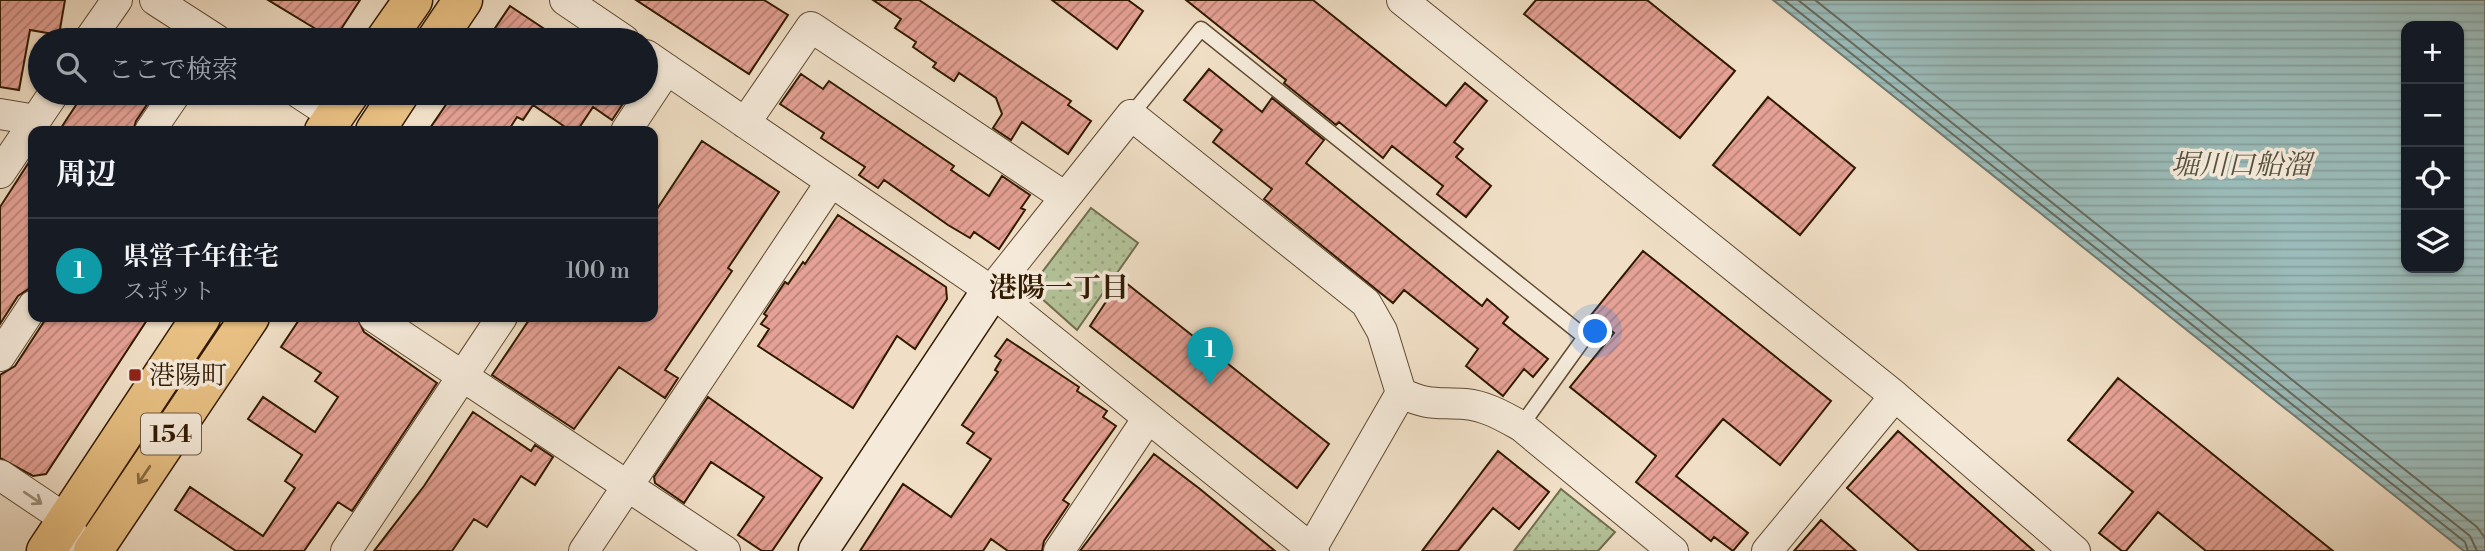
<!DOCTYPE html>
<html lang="ja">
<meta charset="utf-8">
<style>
:root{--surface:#171b24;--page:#20242c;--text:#f1f3f6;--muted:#9ea1a6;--line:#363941;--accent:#c59692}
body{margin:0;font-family:"Libre Bodoni","Noto Serif JP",serif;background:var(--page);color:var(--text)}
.controls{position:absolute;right:21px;top:21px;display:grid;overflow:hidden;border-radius:14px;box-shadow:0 2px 5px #0004}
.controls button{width:63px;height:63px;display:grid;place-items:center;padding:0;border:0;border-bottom:2px solid var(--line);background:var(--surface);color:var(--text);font:35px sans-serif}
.you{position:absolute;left:1596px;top:332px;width:24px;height:24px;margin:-18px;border:5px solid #fff;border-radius:50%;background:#1a73e8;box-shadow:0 0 0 10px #1a73e833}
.badge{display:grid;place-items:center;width:46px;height:46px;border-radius:50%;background:var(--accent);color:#fff;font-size:23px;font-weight:700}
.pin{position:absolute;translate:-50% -58px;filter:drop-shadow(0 2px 4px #0008)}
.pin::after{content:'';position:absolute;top:37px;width:24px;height:21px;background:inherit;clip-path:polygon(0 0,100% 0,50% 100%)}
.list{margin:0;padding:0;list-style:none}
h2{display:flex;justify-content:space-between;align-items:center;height:91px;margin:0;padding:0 28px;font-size:30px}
h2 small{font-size:23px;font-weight:400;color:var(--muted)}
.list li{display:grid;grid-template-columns:46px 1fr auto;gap:21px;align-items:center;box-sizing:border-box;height:105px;padding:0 28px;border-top:2px solid var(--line)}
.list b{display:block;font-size:26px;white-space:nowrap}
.list p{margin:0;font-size:23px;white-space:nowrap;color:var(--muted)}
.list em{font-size:23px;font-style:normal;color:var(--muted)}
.icon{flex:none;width:38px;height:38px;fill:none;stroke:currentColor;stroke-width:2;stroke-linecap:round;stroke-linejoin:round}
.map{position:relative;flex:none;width:2485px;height:551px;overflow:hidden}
.search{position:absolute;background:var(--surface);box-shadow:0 2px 5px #0004;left:28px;top:28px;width:630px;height:77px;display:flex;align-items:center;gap:18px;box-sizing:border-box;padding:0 24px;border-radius:38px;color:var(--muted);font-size:26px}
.panel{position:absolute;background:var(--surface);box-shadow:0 2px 5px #0004;left:28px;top:126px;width:630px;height:196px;border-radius:14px}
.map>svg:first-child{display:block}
.green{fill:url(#green-dots);stroke:#726e4d;stroke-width:2}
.water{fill:url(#water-rules);stroke:#717b70;stroke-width:2;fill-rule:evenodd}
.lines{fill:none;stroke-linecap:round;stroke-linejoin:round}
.shore{stroke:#666a5d;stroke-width:2}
.building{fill:url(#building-hatch);stroke:#311900;stroke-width:2}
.lane-casing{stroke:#614a32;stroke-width:17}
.street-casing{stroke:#614a32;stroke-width:32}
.secondary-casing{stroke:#311900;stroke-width:41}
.highway-casing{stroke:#311900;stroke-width:41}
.lane{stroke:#f5eada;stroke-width:14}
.street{stroke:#f5eada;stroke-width:30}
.secondary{stroke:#f5eada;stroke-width:38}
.highway{stroke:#e8c083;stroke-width:38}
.oneway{stroke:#8c6c42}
.oneway2{stroke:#9d8c78}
.poi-dot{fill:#8f2418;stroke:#f5eada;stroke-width:2.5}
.labels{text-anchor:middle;stroke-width:7;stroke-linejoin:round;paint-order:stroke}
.shield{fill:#f5eada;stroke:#6c5841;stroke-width:2}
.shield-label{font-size:24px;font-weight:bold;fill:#311900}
.poi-label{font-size:26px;fill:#311900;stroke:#f5eada;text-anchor:start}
.water-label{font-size:28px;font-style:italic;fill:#565241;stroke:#f5eada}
.neighbourhood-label{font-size:28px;font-weight:bold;fill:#311900;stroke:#f5eada}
</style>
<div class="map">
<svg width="2485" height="551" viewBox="0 0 2485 551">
<defs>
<pattern id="green-dots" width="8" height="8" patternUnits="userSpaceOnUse" patternTransform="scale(1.75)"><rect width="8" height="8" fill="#b4c39a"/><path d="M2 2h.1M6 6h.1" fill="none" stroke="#9ba783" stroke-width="1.8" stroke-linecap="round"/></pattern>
<pattern id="water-rules" width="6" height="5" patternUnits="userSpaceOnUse" patternTransform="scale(1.75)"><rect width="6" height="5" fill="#9bbcba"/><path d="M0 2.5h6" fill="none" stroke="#86a19e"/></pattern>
<pattern id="building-hatch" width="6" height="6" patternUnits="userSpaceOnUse" patternTransform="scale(1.75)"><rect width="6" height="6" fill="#e5a195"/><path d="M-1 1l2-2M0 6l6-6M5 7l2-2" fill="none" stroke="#ba8277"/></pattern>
</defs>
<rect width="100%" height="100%" fill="#f0dfc6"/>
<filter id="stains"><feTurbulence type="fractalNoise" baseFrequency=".00286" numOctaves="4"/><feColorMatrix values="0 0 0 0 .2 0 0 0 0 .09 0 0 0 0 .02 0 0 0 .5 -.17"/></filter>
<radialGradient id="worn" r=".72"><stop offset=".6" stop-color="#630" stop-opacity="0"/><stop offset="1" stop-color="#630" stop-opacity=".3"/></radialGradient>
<path class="green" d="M1091,208l47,35 -61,87 -47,-42z
M1561,489l54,43 -17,19h-84z"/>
<path class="water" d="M1773,0h712v551h-21zM2406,26h53v242h-53z"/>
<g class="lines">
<path class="shore" d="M1784,0l681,542 3,9
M1798,0l672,536 7,15
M1815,0l662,527 8,11"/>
</g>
<path class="building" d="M0,0h65l-6,35 -29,-5 -11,60 -19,-3z
M268,0h92l-26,40z
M636,0h128l24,15 -39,59z
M873,0h46l152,101 -3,4 23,16 -23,33 -46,-32 -11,18 -18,-12 9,-14 -6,-16 -37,-25 -5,8 -21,-14 3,-4 -23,-16 3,-5 -21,-14 6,-9z
M1052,0h76l15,11 -26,38z
M1186,0h127l133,106 19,-23 22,18 -33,41 9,7 -7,8 35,29 -25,31 -29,-23 6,-8 -51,-40 -9,12 -44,-36 -3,3 -52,-42 2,-3z
M1536,0h111l88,71 -55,67 -156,-124z
M510,6l51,34h-74z
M1209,69l53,43 10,-14 52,42 -18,23 176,143 5,-7 21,18 -5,6 45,36 -15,18 -9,-8 -21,27 -37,-30 12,-17 -74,-59 -11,13 -129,-104 8,-10 -59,-47 9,-12 -38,-30z
M801,74l22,15 6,-8 125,85 -3,4 38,26 13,-20 28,19 -9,13 4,2 -26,39 -25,-17 -4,6 -22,-13 -64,-45 -6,8 -19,-13 6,-8 -44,-29 3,-5 -44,-29z
M84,93h71l-19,28 -3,10h-74z
M454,93h176l-18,27 -19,-13 -16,24h-6l-38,-26 -10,15 -6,-3 -9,14h-80z
M1768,97l87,71 -55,67 -87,-70z
M702,141l77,51 -51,76 4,3 -67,99 13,8 -13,20 -46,-31 -45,62 -82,-54 39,-58h122v-102z
M33,156v130l-15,10 -18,28v-117z
M838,215l108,72 1,12 -32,50 -18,-13 -44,72 -95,-62 11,-17 -8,-5 6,-8 -3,-2 21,-32 3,2 15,-22 2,2z
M1643,251l188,150 -51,64 -57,-46 -47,57 72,57 -15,18 -19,-14 -3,4 -75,-59 20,-26 -86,-69 44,-54 -23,-18z
M1121,279l208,165 -32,44 -207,-162z
M47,317h102l-103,157 -13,2 -33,-18v-83l15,-9z
M301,317h56l7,15 73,51 -85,128 -14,-9 -34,49h-68l-61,-41 15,-23 73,49 32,-48 -10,-7 17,-26 -54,-36 15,-22 52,35 23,-35 -23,-16 6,-8 -40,-26z
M1007,339l72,48 -2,4 30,20 -4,6 13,9 -53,74 6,4 -25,37 -2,10h-34l-17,-12 -8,12h-123l43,-67 48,33 40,-58 -24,-16 7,-10 -12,-8 36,-53 -3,-2 6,-10 -6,-4z
M2118,378l215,173h-127l-48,-39 -32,39h-4l-23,-18 34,-41 -65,-52z
M708,397l114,81 -50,73h-10l-24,-16 26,-38 -53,-35 -27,41 -29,-20 -1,-6z
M473,412l58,39 4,-6 18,12 -18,28 -14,-9 -34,51 -13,-8 -22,32h-78l50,-65z
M1898,431l136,120h-115l-72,-63z
M1498,451l51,41 -30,37 -26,-21 -35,43h-36z
M1154,454l46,35 75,62h-195z
M1821,520l35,31h-62z"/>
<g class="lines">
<defs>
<path id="lane" d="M1131,115l70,-86 384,308 -64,89"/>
<path id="street" d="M155,0l62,40
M565,0l59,40
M1402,0l493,396 180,155
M89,40l28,-40
M646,55l345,236 323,260
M299,93l35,23
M0,114l36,6
M745,123l66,-96 254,170
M150,131l26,-38
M626,131l41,-62
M0,173l54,-80
M991,291l140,-176 235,188 16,28 19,62 -91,158
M374,317l351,234
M0,356l33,-50
M1401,393c28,13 35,9 64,11 21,2 38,12 56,22l152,125
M0,475l67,45 12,31
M346,551l156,-234
M584,551l247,-369
M1059,551l89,-133
M1767,551l128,-155"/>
<path id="secondary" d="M818,551l173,-260"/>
<path id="highway" d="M385,40l28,-40
M436,40l27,-40
M324,131l26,-38
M375,131l25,-38
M46,551l155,-234
M93,551l157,-234"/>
</defs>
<use href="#lane" class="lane-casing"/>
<use href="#street" class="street-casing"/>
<use href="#secondary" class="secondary-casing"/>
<use href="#highway" class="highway-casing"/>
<use href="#lane" class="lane"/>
<use href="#street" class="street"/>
<use href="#secondary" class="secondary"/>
<use href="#highway" class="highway"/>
</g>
<defs><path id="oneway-shaft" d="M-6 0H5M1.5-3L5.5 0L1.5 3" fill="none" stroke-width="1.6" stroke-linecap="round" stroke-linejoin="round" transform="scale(1.75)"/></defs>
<use class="oneway" href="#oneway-shaft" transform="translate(144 475) rotate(124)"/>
<use class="oneway2" href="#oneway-shaft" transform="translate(33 498) rotate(34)"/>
<rect class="poi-dot" x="128" y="368" width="14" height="14" rx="3.5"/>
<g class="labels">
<rect class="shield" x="141" y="413.5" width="60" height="41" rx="5"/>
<g class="shield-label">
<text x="171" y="442">154</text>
</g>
<g class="poi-label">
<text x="149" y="384">港陽町</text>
</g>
<g class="water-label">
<text x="2241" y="174">堀川口船溜</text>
</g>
<g class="neighbourhood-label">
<text x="1059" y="297">港陽一丁目</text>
</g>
</g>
<rect width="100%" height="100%" filter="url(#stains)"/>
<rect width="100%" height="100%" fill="url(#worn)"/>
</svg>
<div class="controls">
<button>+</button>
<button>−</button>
<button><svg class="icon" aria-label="locate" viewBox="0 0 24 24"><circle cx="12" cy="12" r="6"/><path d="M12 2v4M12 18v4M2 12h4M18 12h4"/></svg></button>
<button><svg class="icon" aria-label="layers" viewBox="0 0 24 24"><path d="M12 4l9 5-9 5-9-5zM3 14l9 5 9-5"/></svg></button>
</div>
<div class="you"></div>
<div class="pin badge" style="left:1210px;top:385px;background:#0f9aa8">1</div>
<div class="search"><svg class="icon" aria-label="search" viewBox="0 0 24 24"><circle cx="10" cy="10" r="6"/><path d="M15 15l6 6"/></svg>ここで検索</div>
<section class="panel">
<h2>周辺<small></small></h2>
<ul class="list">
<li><span class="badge" style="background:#0f9aa8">1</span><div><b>県営千年住宅</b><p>スポット</p></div><em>100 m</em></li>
</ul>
</section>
</div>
